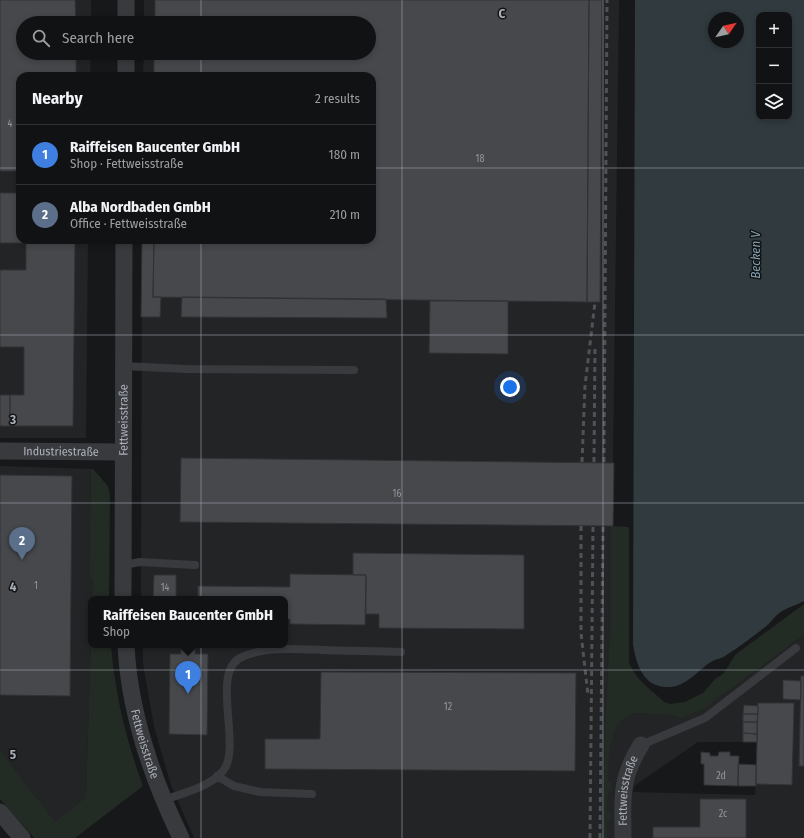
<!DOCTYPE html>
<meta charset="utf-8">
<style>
:root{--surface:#111213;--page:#1e2021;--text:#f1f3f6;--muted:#9c9ea0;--line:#303233;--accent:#b45309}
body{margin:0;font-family:"Fira Sans Condensed",sans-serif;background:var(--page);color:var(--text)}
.controls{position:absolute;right:12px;top:12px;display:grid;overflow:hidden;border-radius:8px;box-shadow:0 2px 6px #0003}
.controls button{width:36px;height:36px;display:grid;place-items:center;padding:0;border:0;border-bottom:1px solid var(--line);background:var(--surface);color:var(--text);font:20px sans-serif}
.compass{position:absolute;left:708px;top:12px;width:36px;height:36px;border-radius:50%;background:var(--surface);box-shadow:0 2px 6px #0003;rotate:56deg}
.you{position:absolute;left:510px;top:387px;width:14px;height:14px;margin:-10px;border:3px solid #fff;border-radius:50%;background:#1a73e8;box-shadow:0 0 0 6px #1a73e833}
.badge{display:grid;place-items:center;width:26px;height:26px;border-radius:50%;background:var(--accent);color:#fff;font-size:13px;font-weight:700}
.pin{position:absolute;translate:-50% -33px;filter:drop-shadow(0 1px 2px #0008)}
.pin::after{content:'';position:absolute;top:21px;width:14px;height:12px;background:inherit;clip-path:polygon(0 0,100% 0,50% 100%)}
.popup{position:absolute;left:88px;top:596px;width:200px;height:52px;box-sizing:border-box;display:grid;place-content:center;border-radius:8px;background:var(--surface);filter:drop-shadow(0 1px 3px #0005);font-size:13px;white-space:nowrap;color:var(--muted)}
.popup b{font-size:15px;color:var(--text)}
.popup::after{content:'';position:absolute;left:50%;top:100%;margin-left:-8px;border:8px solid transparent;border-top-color:var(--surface)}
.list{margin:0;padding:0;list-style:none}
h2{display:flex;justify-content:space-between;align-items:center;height:52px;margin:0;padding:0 16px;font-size:17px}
h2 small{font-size:13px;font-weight:400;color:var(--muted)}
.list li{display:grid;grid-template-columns:26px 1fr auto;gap:12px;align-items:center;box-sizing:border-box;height:60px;padding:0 16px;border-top:1px solid var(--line)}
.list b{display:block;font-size:15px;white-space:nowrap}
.list p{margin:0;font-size:13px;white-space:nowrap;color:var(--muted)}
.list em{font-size:13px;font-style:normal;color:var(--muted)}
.icon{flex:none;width:22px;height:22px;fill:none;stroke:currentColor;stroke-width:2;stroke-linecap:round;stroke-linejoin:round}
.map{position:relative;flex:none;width:804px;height:838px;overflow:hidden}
.search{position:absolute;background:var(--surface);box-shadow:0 2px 6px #0003;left:16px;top:16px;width:360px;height:44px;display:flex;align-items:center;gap:10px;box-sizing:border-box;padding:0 14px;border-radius:22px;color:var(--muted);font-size:15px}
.panel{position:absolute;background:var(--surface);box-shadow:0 2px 6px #0003;left:16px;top:72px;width:360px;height:172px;border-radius:12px}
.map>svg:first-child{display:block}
.built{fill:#232426;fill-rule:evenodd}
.green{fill:#232c24}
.water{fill:#303a3f;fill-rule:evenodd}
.building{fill:#46484c;stroke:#313235}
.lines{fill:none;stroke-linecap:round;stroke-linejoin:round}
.service{stroke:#393a3e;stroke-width:8}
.minor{stroke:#393a3e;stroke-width:17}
.rail{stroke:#505257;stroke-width:3;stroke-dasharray:5 4;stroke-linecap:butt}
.grid{fill:none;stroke:#aab0b9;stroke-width:1;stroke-opacity:0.55}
.labels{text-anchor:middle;stroke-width:3;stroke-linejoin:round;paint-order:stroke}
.number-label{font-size:10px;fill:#91969e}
.street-label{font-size:12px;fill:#aab0b9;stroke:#121314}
.water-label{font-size:13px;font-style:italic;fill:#82a1b2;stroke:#121314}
.grid-label{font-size:13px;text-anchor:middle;font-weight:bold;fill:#aab0b9;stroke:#121314;stroke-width:3;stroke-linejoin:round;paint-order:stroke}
</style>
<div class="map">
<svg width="804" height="838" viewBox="0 0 804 838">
<rect width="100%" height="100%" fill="#171819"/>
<path class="built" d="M0,0h91v23h-68v30h68l-1,23h-70v164h68l-2,198h-86z
M144,0h475l-8,620 22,93 37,1 10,5 24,-10 100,-74v203h-610l-23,-53 -17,-58 -11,-63v-19h142v-46h-144l1,-359h230v-164h-229l1,-23h225v-30h-225zM698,742h59l-2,53 -122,-3 1,-6z
M0,466l91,3 -2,104 4,9 -7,215 -31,26 -55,-73z"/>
<path class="green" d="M91,469h2l15,17 2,9 -1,104h-17l1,-17 -4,-9z
M611,526l18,1v135c6,18 22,27 35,40l6,2 15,-2 18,-9 12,-14 8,-5 13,-20 68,-50v31l-100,74 -24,10c-9,-6 -19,-5 -30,-5 -6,0 -15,-2 -21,1 -20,9 -22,48 -21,67h3v8l-3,1 -1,21h4v8l-4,1v17h-4l3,-129 5,-89z
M91,637v8h20c4,49 15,95 32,141l-68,52h-41l-34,-39v-49l55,72 31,-25z"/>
<path class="water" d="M635,0h169v601c-7,4 -15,6 -22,10 -7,4 -11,12 -18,17 -12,9 -26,20 -39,28 -4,3 -10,3 -14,6 -13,8 -24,24 -41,25 -26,2 -34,-22 -37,-43zM759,15h30v102h-30zM714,18h24v24h-24z"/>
<path class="building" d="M0,0h75l1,23h-53v30h53v23h-56v95h-20z
M155,0h434l-2,302 -434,-5 1,-57h218v-164h-218v-23h215v-30h-214z
M589,0h13l-2,302h-13z
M0,193h20v47h55l-2,186h-63v-31h14v-48h-24v-77h26v-27h-26z
M142,240h12l-1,57h8l-1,20h-19z
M182,297l204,2 1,19 -206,-1z
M430,301h78v53l-79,-1z
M0,395h10v31h-10z
M181,458l433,5 -1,63 -433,-4z
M0,475l72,1 -2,220 -70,-1z
M353,553l171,2v74l-145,-1v-14h-13v-39h-13z
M290,574l76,1 -1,50 -75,-1v-5h-5v-20h-87v-13l92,1z
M154,575h22v24h-23z
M181,645h14v9h13l-1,81 -38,-1 1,-80h11z
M321,672l255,1 -1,98 -310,-2v-30h55z
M801,676h3v90h-5z
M783,680l18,1v19l-18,-1z
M758,703h36l-2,82 -36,-1z
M744,705l14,1v8h-15z
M743,714h15l-1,8h-14z
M743,722h14v12l-14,-1z
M743,733l14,1v8h-14z
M701,752l9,1v3h8l1,-4h11v4h9l-1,30 -34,-1v-21h-3z
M738,764l18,1v21h-18z
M700,799h46v39h-93v-11h47z"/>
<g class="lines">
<path class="service" d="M123,366l63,3 168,1
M123,565l17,-3 55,3
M641,745l64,-27 91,-70
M217,776l17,10 26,6 52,2
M164,800c19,-7 46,-13 59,-29 20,-24 -14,-100 19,-114 24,-11 55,-8 81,-7 26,1 52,1 78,2"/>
<g class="minor">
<path d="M126,23v-23"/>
<path d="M126,76v-23"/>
<path id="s1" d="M0,451l123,1"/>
<path id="s2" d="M123,599l1,-359"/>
<path id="s3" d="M126,645c3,66 26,133 55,193"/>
<path d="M0,812l22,26"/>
<path id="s4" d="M623,838c0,-39 -4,-58 18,-93"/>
</g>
<path class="rail" d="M582,462l3,-76 10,-84
M594,462l1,-116
M604,462l3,-462
M581,526v107l7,62
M590,838l3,-312
M600,838l3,-312"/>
</g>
<path class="grid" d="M201,0v23M402,0v838M603,0v838M201,53v23M0,168h20M372,168h432M201,240v598M0,335h804M0,503h804M0,670h804"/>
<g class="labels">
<g class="number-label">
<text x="10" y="127">4</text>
<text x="480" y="162">18</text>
<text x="397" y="497">16</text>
<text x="36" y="589">1</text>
<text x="165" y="591">14</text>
<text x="448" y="710">12</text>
<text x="721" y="779">2d</text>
<text x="723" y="817">2c</text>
</g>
<g class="street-label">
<text dy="4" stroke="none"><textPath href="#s2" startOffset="179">Fettweisstraße</textPath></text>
<text dy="4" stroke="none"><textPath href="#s1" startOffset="61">Industriestraße</textPath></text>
<text dy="4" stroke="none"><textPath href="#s3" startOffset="101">Fettweisstraße</textPath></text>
<text dy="4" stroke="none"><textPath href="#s4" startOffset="48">Fettweisstraße</textPath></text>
</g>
<g class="water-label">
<text transform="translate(755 255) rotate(-90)" y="5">Becken V</text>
</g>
</g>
<g class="grid-label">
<text x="502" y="18">C</text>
<text x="13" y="424">3</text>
<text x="13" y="591">4</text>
<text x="13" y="759">5</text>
</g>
</svg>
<div class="controls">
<button>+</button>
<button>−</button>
<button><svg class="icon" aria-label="layers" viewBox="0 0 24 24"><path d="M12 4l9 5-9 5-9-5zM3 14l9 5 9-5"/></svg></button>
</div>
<svg class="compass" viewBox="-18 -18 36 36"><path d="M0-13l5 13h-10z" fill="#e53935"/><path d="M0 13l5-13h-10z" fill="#9c9ea0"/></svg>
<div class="you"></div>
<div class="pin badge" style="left:188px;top:694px;background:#3f7fe0">1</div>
<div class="popup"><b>Raiffeisen Baucenter GmbH</b>Shop</div>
<div class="pin badge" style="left:22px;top:560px;background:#5c6f8a">2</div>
<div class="search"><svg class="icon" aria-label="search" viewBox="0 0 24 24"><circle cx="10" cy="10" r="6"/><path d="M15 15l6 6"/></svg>Search here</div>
<section class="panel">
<h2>Nearby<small>2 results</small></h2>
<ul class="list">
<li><span class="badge" style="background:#3f7fe0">1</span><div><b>Raiffeisen Baucenter GmbH</b><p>Shop · Fettweisstraße</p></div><em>180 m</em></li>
<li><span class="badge" style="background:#5c6f8a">2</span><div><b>Alba Nordbaden GmbH</b><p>Office · Fettweisstraße</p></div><em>210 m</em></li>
</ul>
</section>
</div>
